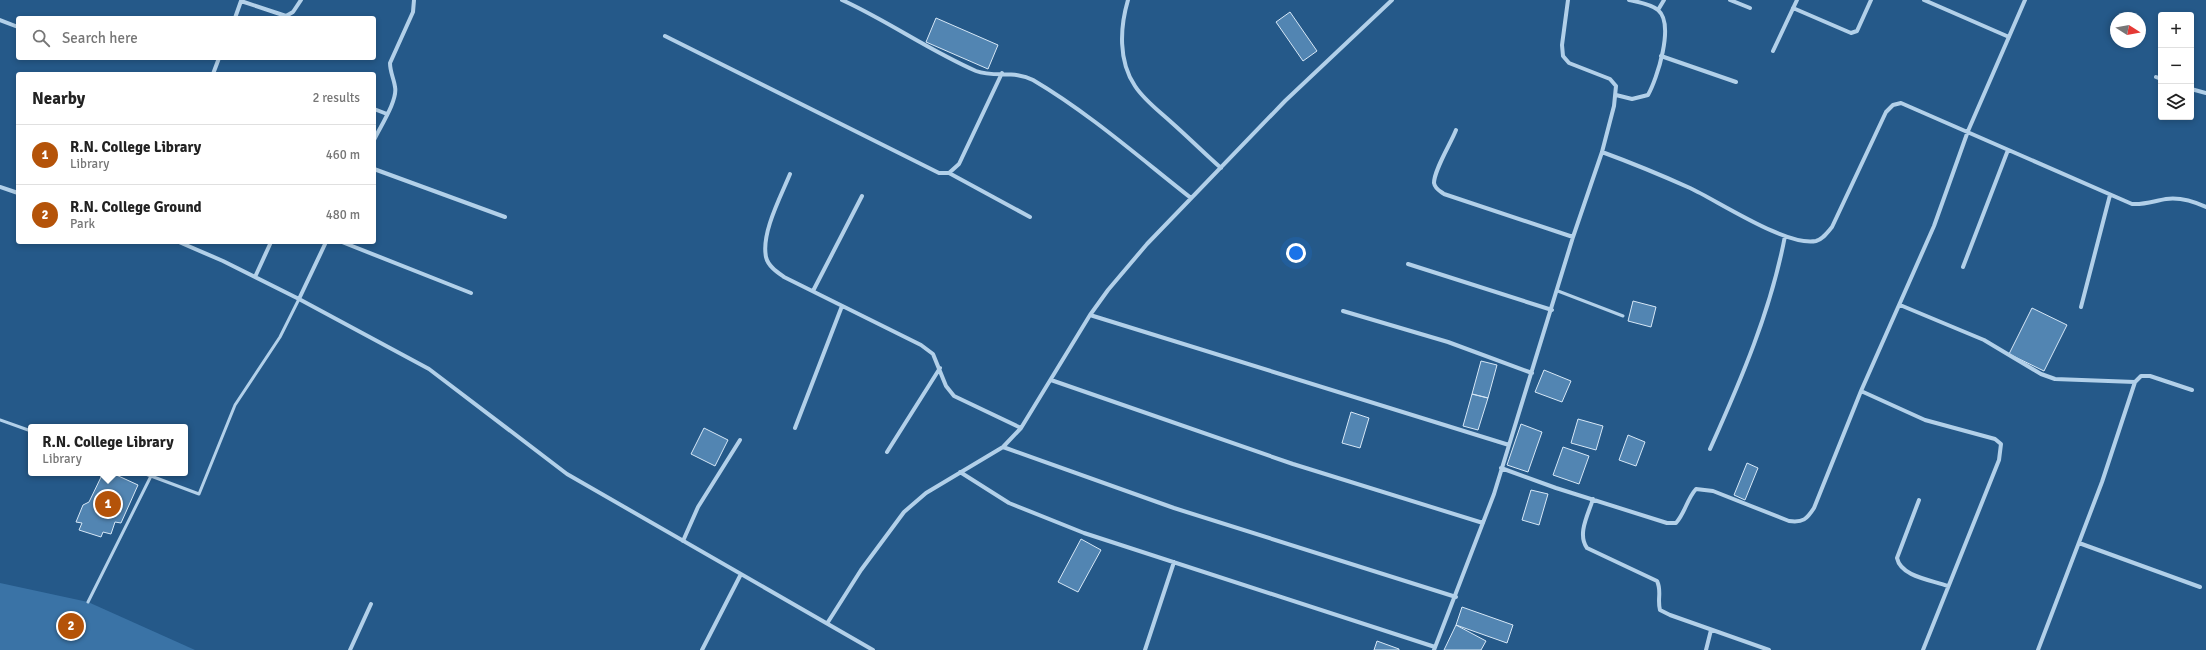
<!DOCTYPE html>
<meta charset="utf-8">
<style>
:root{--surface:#fff;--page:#f2f2f2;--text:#222;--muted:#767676;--line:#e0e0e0;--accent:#b45309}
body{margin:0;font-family:Signika,sans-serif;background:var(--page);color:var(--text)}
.controls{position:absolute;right:12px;top:12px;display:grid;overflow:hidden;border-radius:4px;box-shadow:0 2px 6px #0003}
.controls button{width:36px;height:36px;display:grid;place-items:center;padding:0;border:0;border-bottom:1px solid var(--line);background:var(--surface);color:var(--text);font:20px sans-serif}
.compass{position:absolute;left:2110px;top:12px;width:36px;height:36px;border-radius:50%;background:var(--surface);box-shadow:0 2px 6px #0003;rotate:101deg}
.you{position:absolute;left:1296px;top:253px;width:14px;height:14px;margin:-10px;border:3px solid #fff;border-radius:50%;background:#1a73e8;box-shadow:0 0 0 6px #1a73e833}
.badge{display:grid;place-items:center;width:26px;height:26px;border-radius:50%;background:var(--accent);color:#fff;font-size:13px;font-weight:700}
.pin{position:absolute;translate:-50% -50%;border:2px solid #fff;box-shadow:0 1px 4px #0006}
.popup{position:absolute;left:28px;top:424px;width:160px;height:52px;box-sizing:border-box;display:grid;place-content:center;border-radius:4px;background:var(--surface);filter:drop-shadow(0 1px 3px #0005);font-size:13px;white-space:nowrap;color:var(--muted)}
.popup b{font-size:15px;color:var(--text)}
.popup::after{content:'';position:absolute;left:50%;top:100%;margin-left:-8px;border:8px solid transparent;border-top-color:var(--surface)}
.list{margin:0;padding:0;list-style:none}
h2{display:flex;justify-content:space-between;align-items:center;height:52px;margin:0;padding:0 16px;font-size:17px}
h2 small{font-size:13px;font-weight:400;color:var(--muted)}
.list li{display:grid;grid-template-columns:26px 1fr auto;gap:12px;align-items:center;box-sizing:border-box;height:60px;padding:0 16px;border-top:1px solid var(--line)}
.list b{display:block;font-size:15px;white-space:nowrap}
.list p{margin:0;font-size:13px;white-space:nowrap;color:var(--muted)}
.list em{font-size:13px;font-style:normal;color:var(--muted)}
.icon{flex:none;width:22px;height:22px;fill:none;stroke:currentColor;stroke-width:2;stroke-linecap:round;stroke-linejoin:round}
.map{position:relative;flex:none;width:2206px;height:650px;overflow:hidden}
.search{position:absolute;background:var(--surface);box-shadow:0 2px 6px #0003;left:16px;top:16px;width:360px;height:44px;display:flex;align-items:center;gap:10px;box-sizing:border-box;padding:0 14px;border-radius:4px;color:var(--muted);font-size:15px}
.panel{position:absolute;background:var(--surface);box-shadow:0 2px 6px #0003;left:16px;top:72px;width:360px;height:172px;border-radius:4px}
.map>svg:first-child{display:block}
.green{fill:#3a73a6}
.building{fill:#5285b2;stroke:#d7e8f7}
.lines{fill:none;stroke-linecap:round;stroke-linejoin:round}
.service{stroke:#b2d0e9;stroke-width:3}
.minor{stroke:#b2d0e9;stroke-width:4}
</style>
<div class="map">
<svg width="2206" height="650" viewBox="0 0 2206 650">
<rect width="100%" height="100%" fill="#255989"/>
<path class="green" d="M0,583l88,19 107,48h-195z"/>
<path class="building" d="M1290,12l27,39 -14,10 -27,-39z
M936,18l62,27 -10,24 -62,-27z
M1633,301l23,6 -5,20 -23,-6z
M2032,308l35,17 -23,46 -35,-17z
M1481,361l16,4 -9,33 -16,-4z
M1544,370l27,11 -9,21 -27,-10z
M1472,394l16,4 -10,32 -15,-4z
M1351,412l18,6 -9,30 -18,-5z
M1578,419l25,7 -7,24 -25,-7z
M1521,424l21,8 -14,40 -21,-7z
M704,428l24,12 -13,26 -24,-12z
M1628,435l17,7 -9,24 -17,-6z
M1563,447l26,9 -10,28 -26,-9z
M1747,463l11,5 -13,32 -11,-5z
M103,473h9l26,12 -17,38 -6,-1 -4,12 -8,-2 -2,5 -22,-7 3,-7 -6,-1 7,-17 6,-3z
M1531,490l17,4 -9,31 -17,-5z
M1081,539l20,11 -23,42 -20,-10z
M1462,607l51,18 -6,18 -51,-18z
M1456,625l30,16 -5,9h-37z
M1377,641l22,8v1h-25z"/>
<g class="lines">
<path class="service" d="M1558,291l65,25
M0,420l31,11
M143,473l56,21 36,-89 45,-68 19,-38
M88,602l63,-126"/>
<path class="minor" d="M842,0c46,21 88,51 134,71 18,7 39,-1 57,9 56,33 107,78 158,118
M1128,0c-8,27 -10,61 7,86 9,14 24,25 36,36 17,15 33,31 50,46
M1730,0l20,8
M1924,0l85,37
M1793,8l58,25 6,-2 14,-31
M1658,10l6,-10
M235,18l6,-17 45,15 7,-4 8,-12
M0,20l18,7
M665,36l274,137h10l10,-9 43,-91
M1773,51l24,-51
M1661,56l75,26
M213,74l6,-16
M2156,77l5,2
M2191,89l15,4
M1616,95l16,4 16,-4c9,-16 27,-71 10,-85 -7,-6 -20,-8 -29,-10
M374,109l13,5
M1456,130c-5,13 -22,40 -22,53 1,6 6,8 10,11l129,43
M374,140c6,-13 24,-40 21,-53 -1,-8 -5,-15 -5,-24l23,-51 1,-12
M1602,152c30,11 59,23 88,36 28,13 97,59 126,53 7,-2 11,-8 16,-14l54,-115 7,-7 8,-2 231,101c12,1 22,-3 34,-5 14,-2 27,2 40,8
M374,169l131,48
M949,173l81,44
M790,174c-9,22 -29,59 -24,83 2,9 11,15 18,20l137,68 12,9 13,32 8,10 67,32
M0,187l18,6
M179,242l44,19 76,38 130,70 138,105 306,176
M342,242l129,51
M1408,264l144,46
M1963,267l45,-117
M255,277l16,-35
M813,291l49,-95
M299,299l27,-57
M1900,305l84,35 57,34 14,5 80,3
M2081,307l29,-112
M1343,311l105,31 84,31
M1090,315l419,130
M1051,380l242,84 190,59
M1861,391l64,29 70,19 6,5 -2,16 -76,190
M795,428l47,-122
M1003,447l171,61 282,89
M1710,449c31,-69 61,-139 75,-213
M887,452l53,-84
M1501,468l55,20 111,35h9c9,-10 11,-24 20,-34l17,2 76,30c14,2 18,-2 25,-13l47,-117 73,-165 34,-95 57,-131
M960,472l49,31 75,30 351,114
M1593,499c-5,16 -16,35 -6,49l70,33c5,10 0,18 3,29l10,5 99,35
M1919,500l-22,58c4,19 35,22 51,28
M683,541l15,-34 42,-67
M2079,543l121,44
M828,622l33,-52 43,-58 22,-19 77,-46 18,-19 69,-113 18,-25 39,-46 138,-143 107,-101
M350,650l21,-46
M702,650l39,-76
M1145,650l29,-88
M1434,650l60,-156 79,-257 29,-85 12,-46 2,-20 -6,-7 -41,-16 -6,-7 -1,-11 6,-45
M1706,650l5,-20
M2038,650l64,-168 33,-100 6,-6h9l42,14"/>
</g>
</svg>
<div class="controls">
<button>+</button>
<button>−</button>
<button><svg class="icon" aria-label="layers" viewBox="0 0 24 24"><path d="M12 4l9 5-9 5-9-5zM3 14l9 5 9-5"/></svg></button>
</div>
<svg class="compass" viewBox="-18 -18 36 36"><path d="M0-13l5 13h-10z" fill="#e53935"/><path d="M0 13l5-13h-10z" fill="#767676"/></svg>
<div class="you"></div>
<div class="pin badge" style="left:108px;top:504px">1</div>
<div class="popup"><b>R.N. College Library</b>Library</div>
<div class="pin badge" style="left:71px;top:626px">2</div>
<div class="search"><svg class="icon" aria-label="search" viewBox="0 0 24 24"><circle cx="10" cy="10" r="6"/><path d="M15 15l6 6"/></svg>Search here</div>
<section class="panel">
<h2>Nearby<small>2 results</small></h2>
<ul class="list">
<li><span class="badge">1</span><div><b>R.N. College Library</b><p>Library</p></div><em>460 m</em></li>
<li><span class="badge">2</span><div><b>R.N. College Ground</b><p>Park</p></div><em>480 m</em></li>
</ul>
</section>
</div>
